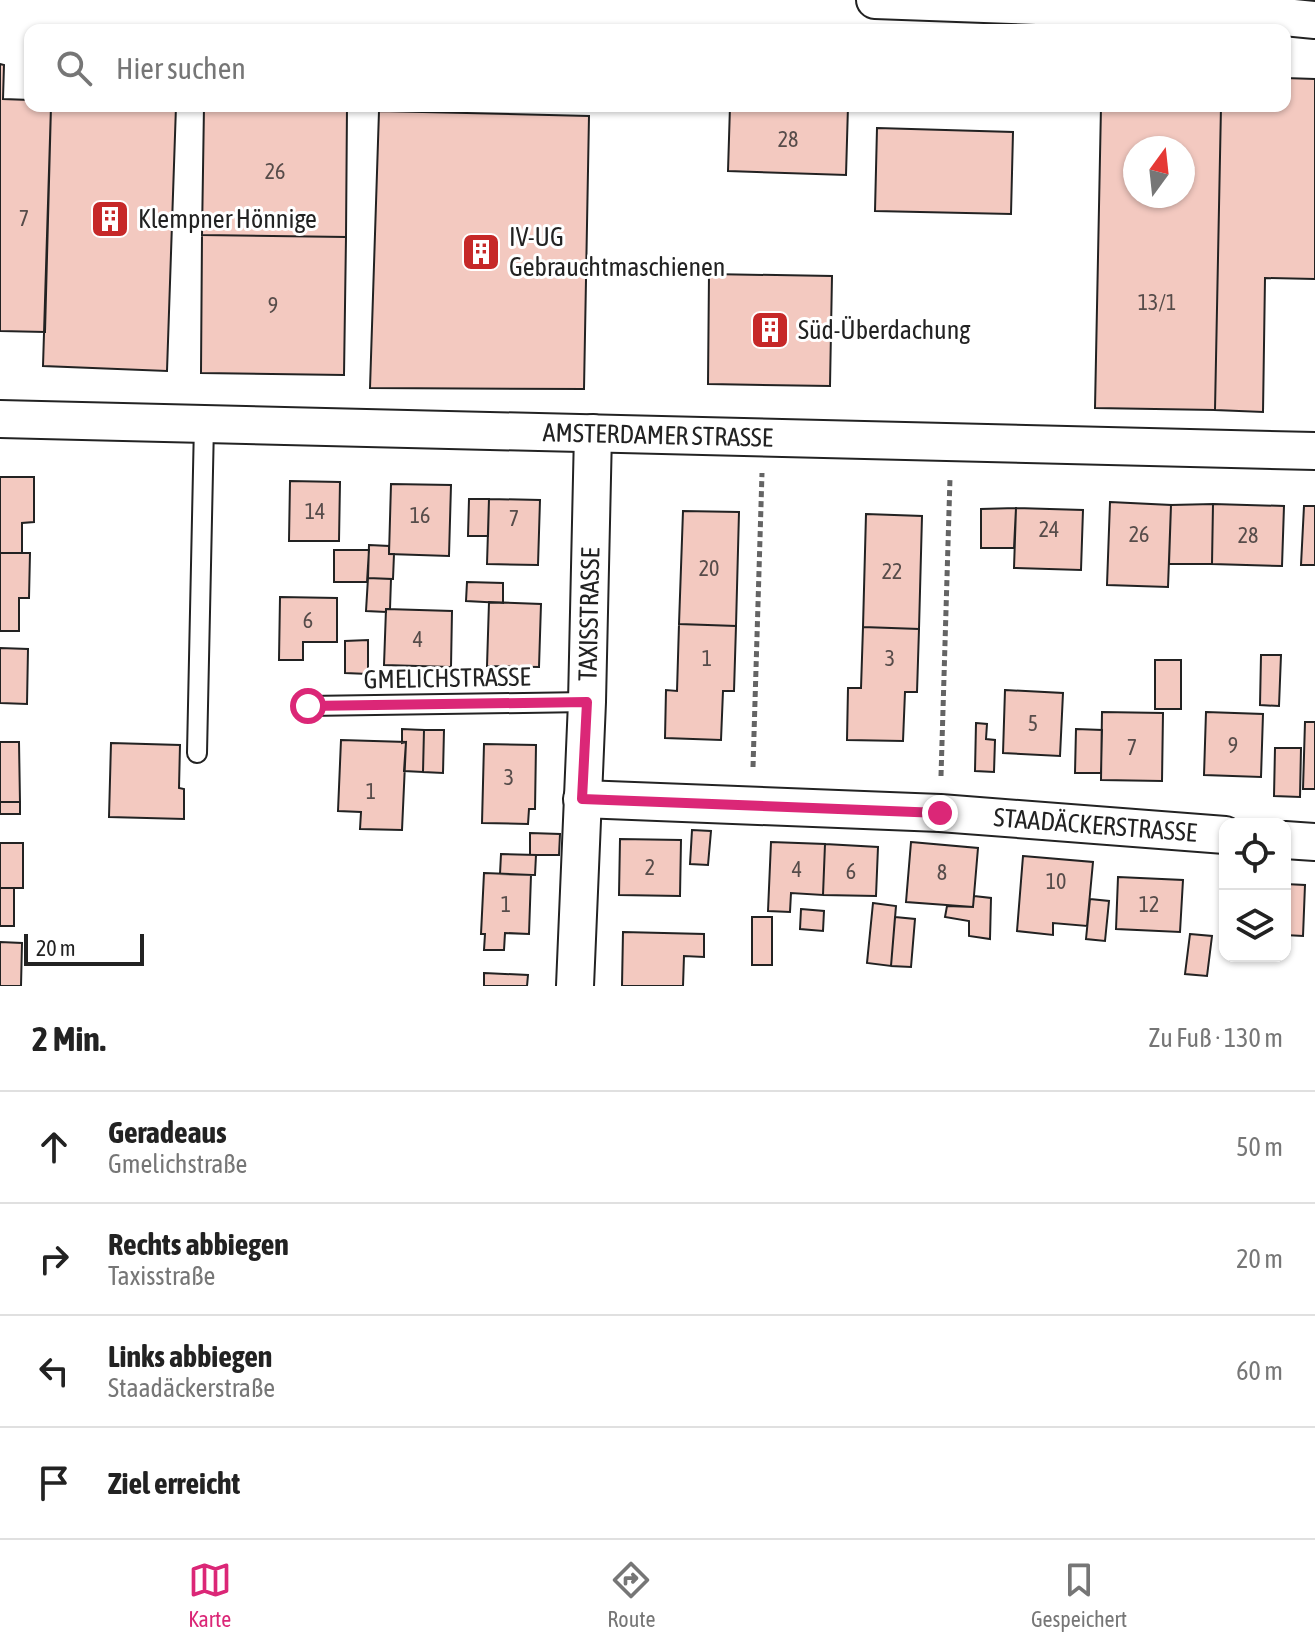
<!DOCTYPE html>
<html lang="de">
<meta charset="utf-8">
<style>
:root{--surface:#fff;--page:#f6f6f6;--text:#222;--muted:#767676;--line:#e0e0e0;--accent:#db2777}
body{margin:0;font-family:"Asap Condensed",sans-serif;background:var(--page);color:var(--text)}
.controls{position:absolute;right:24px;bottom:24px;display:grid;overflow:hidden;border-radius:16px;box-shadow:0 2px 6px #0004}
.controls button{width:72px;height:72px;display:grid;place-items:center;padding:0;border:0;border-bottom:2px solid var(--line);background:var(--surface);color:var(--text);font:40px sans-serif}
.compass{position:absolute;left:1123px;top:136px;width:72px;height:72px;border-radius:50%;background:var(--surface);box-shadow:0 2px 6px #0004;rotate:15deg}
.scale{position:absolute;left:24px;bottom:20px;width:120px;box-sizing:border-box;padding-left:8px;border:4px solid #222;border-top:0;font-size:22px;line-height:28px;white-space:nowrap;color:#222;-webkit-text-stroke:6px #fff;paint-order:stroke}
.stop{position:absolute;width:24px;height:24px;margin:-18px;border:6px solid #db2777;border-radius:50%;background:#fff}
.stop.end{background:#db2777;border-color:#fff;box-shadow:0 2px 8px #0008}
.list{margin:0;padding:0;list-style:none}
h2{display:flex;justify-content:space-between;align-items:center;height:104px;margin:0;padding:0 32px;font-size:34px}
h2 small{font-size:26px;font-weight:400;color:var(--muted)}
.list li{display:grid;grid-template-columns:52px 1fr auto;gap:24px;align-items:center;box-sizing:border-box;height:112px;padding:0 32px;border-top:2px solid var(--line)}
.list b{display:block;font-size:30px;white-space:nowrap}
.list p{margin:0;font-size:26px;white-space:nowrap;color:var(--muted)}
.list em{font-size:26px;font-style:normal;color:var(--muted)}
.icon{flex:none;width:44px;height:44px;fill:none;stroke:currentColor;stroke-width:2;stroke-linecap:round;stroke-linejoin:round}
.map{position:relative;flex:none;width:1315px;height:986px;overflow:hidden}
.search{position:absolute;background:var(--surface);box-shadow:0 2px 6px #0004;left:24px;right:24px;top:24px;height:88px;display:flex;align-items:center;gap:20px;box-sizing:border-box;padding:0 28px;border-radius:16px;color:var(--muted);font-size:30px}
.sheet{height:552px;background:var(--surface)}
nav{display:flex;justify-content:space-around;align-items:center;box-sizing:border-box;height:112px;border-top:2px solid var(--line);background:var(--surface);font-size:22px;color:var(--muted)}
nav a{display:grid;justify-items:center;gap:4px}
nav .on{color:var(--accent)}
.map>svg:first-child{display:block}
.building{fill:#f3c9c0;stroke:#222;stroke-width:2;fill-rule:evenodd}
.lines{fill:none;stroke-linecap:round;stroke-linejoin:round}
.service-casing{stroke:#222;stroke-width:22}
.minor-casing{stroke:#222;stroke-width:40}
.path{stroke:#646464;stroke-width:5;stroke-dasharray:6 4;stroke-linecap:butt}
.service{stroke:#fff;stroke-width:18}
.minor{stroke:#fff;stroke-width:36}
.route{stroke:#db2777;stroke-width:10}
.labels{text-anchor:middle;stroke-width:6;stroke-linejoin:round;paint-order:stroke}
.number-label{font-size:22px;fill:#564c4a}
.poi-label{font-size:26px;fill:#222;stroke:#fff;text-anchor:start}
.street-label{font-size:26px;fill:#222;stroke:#fff}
</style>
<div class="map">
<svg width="1315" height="986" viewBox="0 0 1315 986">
<rect width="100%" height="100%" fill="#fff"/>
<path class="building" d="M0,64l4,1 -1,34 27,1v6h21l-6,226 -45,-1z
M1285,78l30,1v200l-50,-1 -2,134 -48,-2 6,-304h64z
M51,106h125l-9,265 -124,-5z
M204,106h143l-1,131 -144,-2z
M730,106h118l-2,69 -118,-4z
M1101,106h120l-6,304 -120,-2zM1135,148h48v48h-48z
M379,111l210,5 -5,273 -214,-1z
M877,128l136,4 -2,82 -136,-3z
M202,235l144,2 -2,138 -143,-2z
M709,274l123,2 -2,110 -122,-2z
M0,477h34v45l-12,1v30h-22z
M290,481l50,1 -1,59h-50z
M391,484l60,1 -2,71 -60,-2z
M469,499h20l-1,37h-20z
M489,499l51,1 -2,65 -51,-1z
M1110,502l61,3 -3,82 -61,-2z
M1213,504l71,2 -2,60 -70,-2z
M1213,504l-1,60h-43l2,-59z
M1304,506h11v59h-14z
M1016,508l-2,40h-33v-39z
M1016,508l67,2 -2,60 -67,-2z
M683,511l56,1 -3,114 -57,-2z
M866,514l56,2 -3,113 -56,-2z
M369,545l20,1v8h5l-1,25 -25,-1z
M334,550h35l-2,32h-33z
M0,553h30l-1,45h-10v33h-19z
M368,578l23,1 -1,30h-4v3l-20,-1z
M467,582l36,1v20l-37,-2z
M280,597l57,1v44h-34v18h-24z
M489,602l52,2 -2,63 -52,-1z
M386,609l66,2 -1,56 -67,-2z
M679,624l57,2 -2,65h-11l-2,49 -56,-2 1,-48 11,1z
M863,627l56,2 -2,63h-12l-2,49 -56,-1 1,-52h13z
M368,640v34l-23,-1v-32z
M0,648l28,1 -1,55 -27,-1z
M1261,655h20l-2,51 -19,-1z
M1155,660h26v49h-26z
M1005,690l58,3 -3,63 -57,-3z
M1102,712l61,1 -1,68 -61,-1z
M1206,712l57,2 -2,63 -57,-2z
M1305,722h10v67h-12z
M976,723l11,1 -1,15 9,1 -1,32 -19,-1z
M402,729l22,1 -1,42 -19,-1 2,-29 -4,1z
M1076,729l26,1 -1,43h-26z
M424,730h20l-1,43 -20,-1z
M341,740l65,2 -4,88 -42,-1 1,-17 -23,-1z
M0,742h19l1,60h-20z
M111,743l69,2 -1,43 5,1v30l-75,-2z
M484,744l52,1 -1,64h-6l-1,15 -46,-1z
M1275,748h26l-1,49 -26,-1z
M0,802h20v12h-20z
M692,830l19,1 -3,34 -18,-1z
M530,833l30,1 -1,21h-29z
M620,839l61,1 -1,56 -61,-1z
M771,842l54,2 -2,51 -32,-2 -1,19 -22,-1z
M911,842l67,6 -5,59 -67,-5z
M0,843h23v45h-23z
M825,844l53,3 -2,49 -53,-1z
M501,854l35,1 -1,20 -35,-1z
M1023,856l70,6 -6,64 -34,-3v12l-36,-4z
M484,873l47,2 -2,59 -24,-1 -1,17h-20l1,-16h-4z
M1118,877l65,3 -3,52 -64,-3z
M1285,884l20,1 -2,51 -18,-1z
M0,888h14v38h-14z
M974,896l17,2 -1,41 -21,-3v-15l-24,-4 2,-11 26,1z
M1090,899l19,2 -4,40 -19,-2z
M873,903l23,3 -5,60 -24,-3z
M801,909l23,2 -1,20 -23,-2z
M752,917h20v48h-20z
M895,917l20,2 -4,48 -20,-1z
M623,932l81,2v23l-20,-1 -1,30h-61z
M1190,934l22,2 -5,40 -22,-2z
M0,942l22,1 -1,43h-21z
M484,973l44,2 -1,11h-43z"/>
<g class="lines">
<defs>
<path id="service" d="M308,706l279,-4
M197,753l7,-329"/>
<g id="minor">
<path d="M875,0l377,14 63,6"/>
<path id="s1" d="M0,419l1315,32"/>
<path id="s2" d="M582,799l358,14 285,22"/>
<path d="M1285,840l30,2"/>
<path id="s3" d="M575,986l12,-284 6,-269"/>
</g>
</defs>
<use href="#service" class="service-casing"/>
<use href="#minor" class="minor-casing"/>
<path class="path" d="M753,767l9,-294
M941,776l9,-298"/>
<use href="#service" class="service"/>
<use href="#minor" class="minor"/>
</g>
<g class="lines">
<path class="route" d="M308,706l279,-4 -5,97 358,14"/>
</g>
<defs>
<symbol id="building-square" viewBox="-11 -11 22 22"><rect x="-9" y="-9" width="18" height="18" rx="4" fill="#c62828" stroke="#fff"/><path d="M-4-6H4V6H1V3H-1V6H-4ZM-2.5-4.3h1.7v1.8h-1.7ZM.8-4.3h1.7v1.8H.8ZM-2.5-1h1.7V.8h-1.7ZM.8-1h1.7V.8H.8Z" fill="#fff"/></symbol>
</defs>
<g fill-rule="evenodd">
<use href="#building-square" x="88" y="197" width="44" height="44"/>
<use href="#building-square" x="459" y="230" width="44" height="44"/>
<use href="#building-square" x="748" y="308" width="44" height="44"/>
</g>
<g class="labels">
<g class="number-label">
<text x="788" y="147">28</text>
<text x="275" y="179">26</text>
<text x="24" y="226">7</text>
<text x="1157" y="310">13/1</text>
<text x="273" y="313">9</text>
<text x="315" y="519">14</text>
<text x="420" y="523">16</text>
<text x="514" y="526">7</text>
<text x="1049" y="537">24</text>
<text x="1139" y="542">26</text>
<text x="1248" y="543">28</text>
<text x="709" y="576">20</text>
<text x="892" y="579">22</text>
<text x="308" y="628">6</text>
<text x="418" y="647">4</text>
<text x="707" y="666">1</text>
<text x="890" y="666">3</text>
<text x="1033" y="731">5</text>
<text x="1233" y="753">9</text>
<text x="1132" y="755">7</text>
<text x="509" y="785">3</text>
<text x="371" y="799">1</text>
<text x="650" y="875">2</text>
<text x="797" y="877">4</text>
<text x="851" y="879">6</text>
<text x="942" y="880">8</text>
<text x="1056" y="889">10</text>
<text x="506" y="912">1</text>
<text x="1149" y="912">12</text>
</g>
<g class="poi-label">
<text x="138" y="228">Klempner Hönnige</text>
<text x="509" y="246">IV-UG<tspan x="509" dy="30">Gebrauchtmaschienen</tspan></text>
<text x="798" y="339">Süd-Überdachung</text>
</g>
<g class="street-label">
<text dy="9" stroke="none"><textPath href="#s1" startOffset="658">AMSTERDAMER STRASSE</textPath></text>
<text dy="9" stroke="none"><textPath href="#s3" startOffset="372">TAXISSTRASSE</textPath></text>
<text transform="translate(447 678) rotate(-1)" y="9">GMELICHSTRASSE</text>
<text dy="9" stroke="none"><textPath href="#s2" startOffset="514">STAADÄCKERSTRASSE</textPath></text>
</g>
</g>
</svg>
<div class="controls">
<button><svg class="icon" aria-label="locate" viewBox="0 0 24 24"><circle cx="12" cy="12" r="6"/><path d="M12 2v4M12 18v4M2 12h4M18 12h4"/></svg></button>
<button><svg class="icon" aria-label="layers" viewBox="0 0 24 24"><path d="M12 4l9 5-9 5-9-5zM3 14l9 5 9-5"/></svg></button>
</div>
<svg class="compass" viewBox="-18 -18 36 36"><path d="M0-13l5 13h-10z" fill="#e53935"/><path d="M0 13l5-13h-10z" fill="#767676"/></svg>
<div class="scale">20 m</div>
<div class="stop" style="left:308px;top:706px"></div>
<div class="stop end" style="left:940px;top:813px"></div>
<div class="search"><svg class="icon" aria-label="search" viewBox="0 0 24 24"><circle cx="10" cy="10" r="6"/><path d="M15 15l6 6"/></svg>Hier suchen</div>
</div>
<section class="sheet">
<h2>2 Min.<small>Zu Fuß · 130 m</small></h2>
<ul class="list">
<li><svg class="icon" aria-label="ahead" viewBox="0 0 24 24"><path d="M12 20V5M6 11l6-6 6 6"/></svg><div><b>Geradeaus</b><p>Gmelichstraße</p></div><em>50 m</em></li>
<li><svg class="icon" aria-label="right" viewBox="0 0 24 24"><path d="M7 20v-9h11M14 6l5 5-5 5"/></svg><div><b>Rechts abbiegen</b><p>Taxisstraße</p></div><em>20 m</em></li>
<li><svg class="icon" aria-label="left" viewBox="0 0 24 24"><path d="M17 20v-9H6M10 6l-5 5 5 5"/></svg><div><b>Links abbiegen</b><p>Staadäckerstraße</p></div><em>60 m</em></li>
<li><svg class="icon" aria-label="arrive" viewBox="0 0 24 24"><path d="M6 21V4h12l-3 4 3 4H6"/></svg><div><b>Ziel erreicht</b></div></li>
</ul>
</section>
<nav>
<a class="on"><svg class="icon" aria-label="map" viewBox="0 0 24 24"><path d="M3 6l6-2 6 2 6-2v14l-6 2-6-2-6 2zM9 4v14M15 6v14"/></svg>Karte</a>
<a><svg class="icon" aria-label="directions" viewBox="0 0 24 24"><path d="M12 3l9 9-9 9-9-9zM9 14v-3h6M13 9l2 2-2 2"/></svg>Route</a>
<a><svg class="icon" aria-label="saved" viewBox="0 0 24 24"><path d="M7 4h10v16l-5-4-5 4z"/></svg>Gespeichert</a>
</nav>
